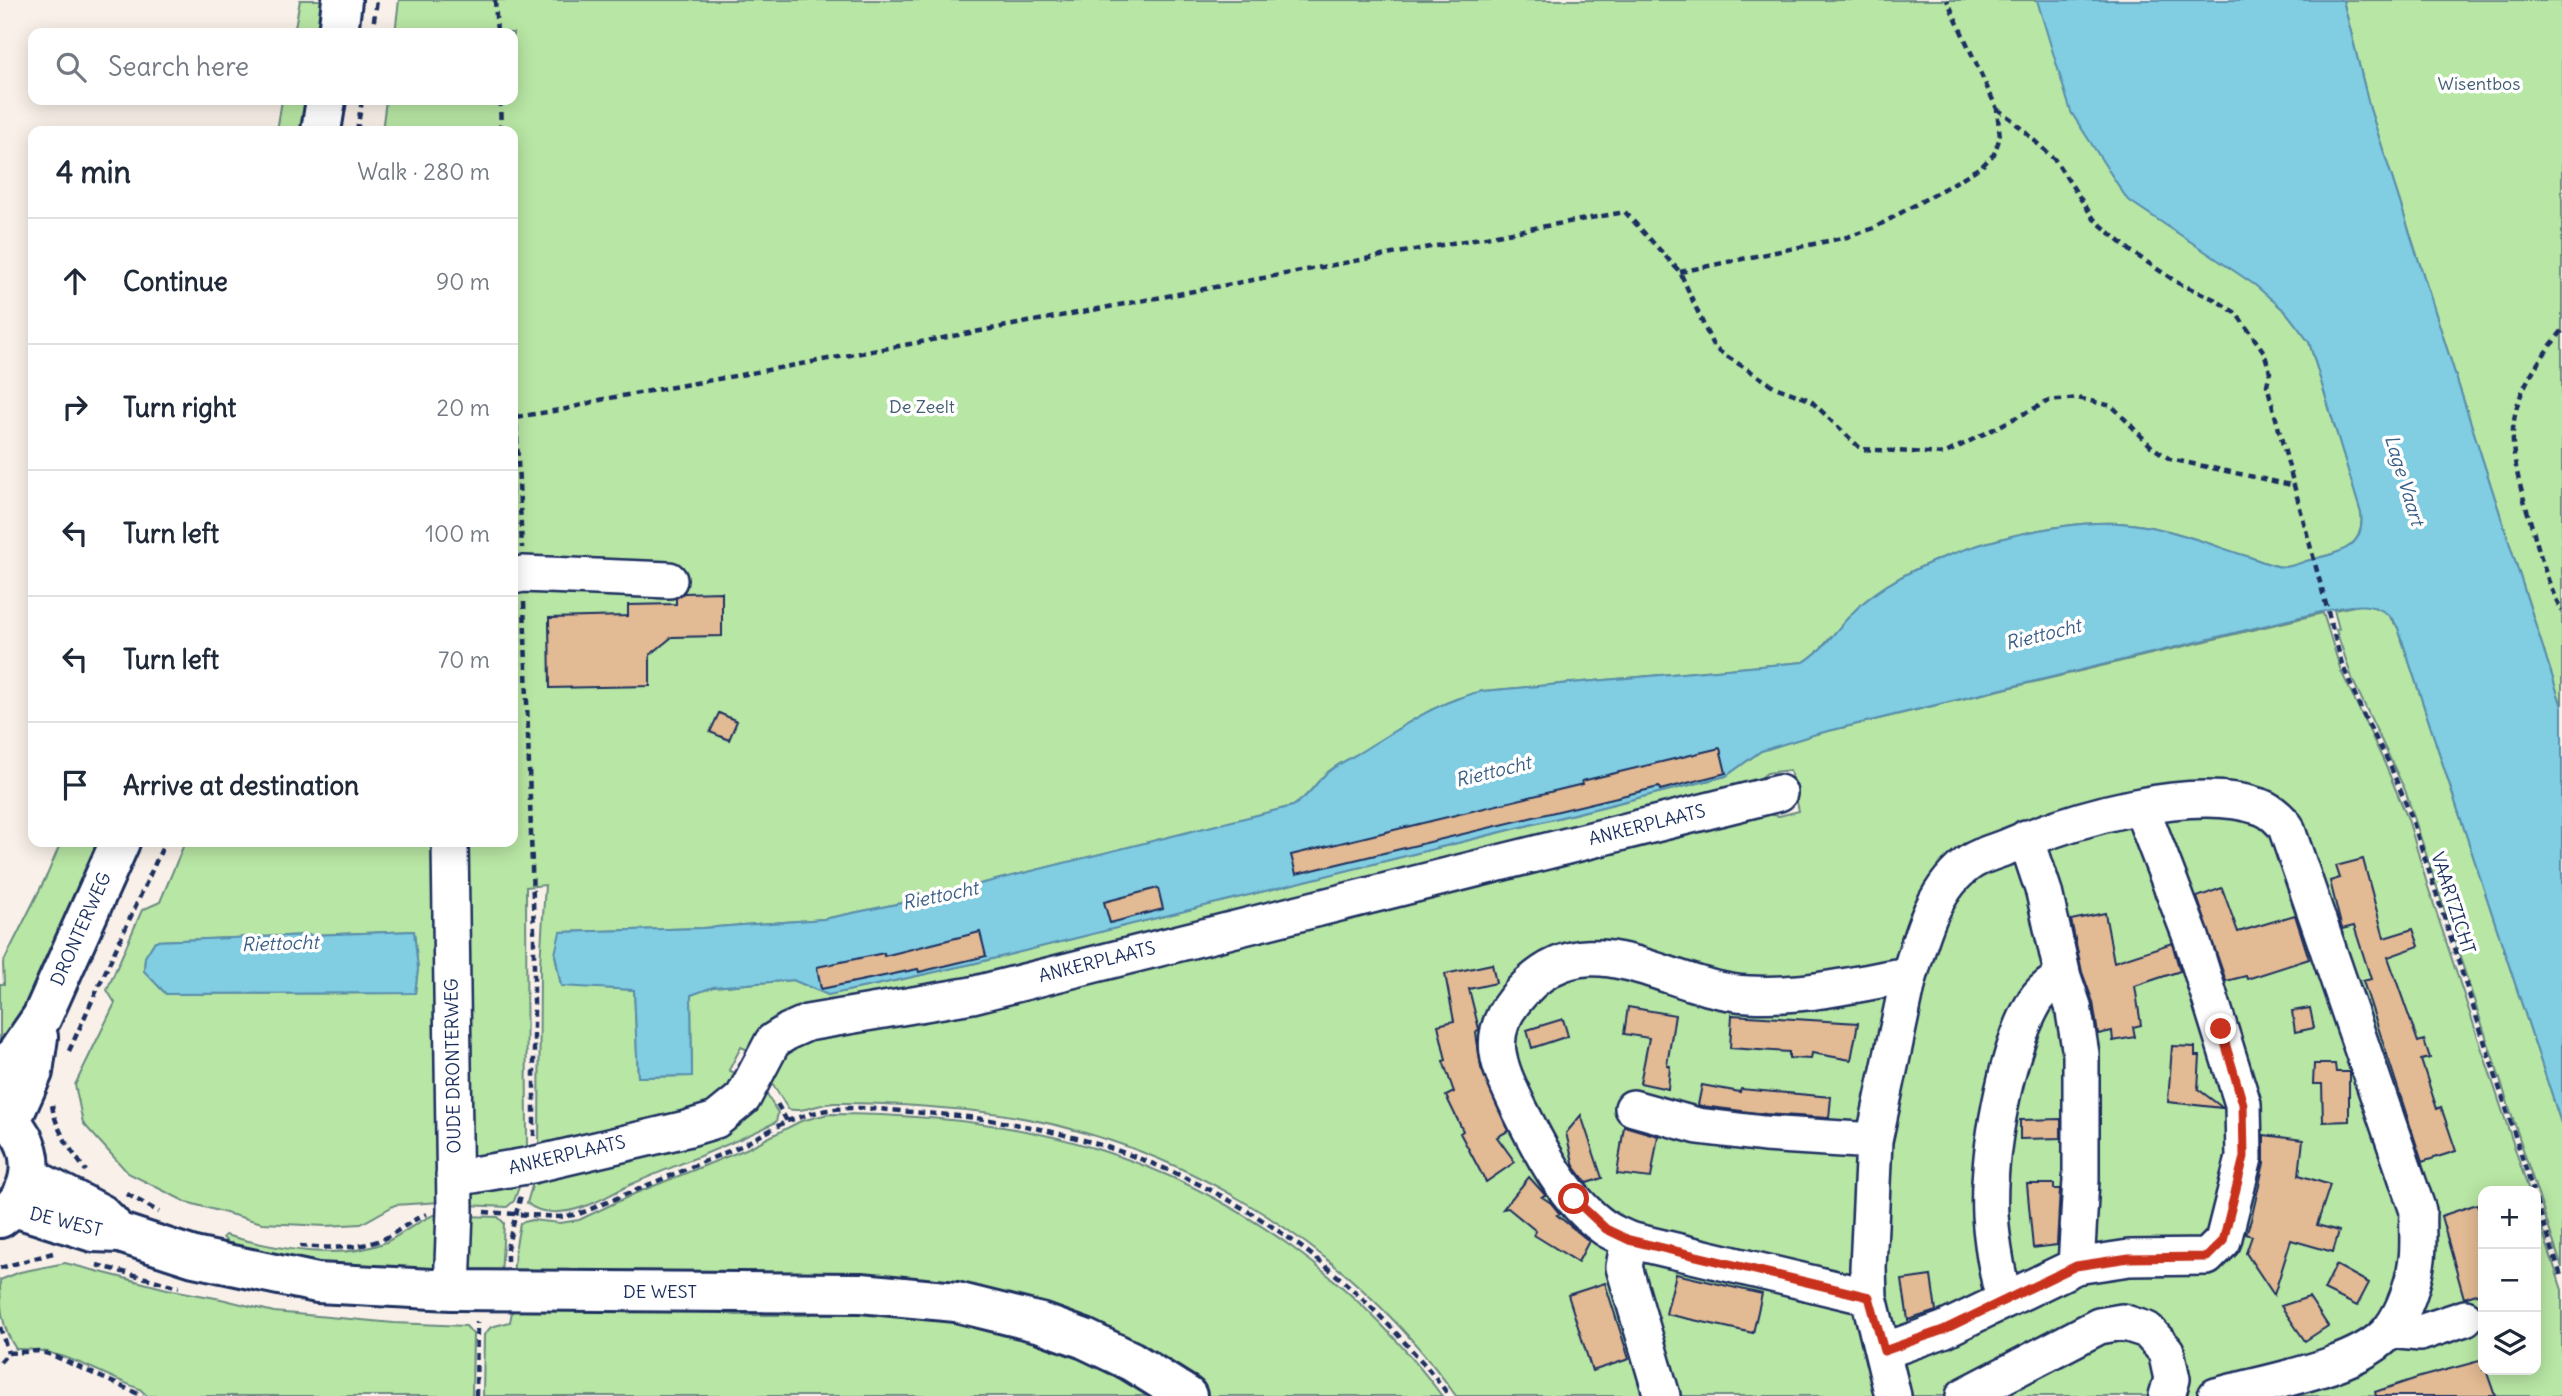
<!DOCTYPE html>
<meta charset="utf-8">
<style>
:root{--surface:#fff;--page:#f6f6f7;--text:#1f2937;--muted:#747a83;--line:#e0e1e3}
body{margin:0;font-family:Delius,sans-serif;background:var(--page);color:var(--text)}
.controls{position:absolute;right:21px;bottom:21px;display:grid;overflow:hidden;border-radius:14px;box-shadow:0 4px 18px #0003}
.controls button{width:63px;height:63px;display:grid;place-items:center;padding:0;border:0;border-bottom:2px solid var(--line);background:var(--surface);color:var(--text);font:35px sans-serif}
.stop{position:absolute;width:21px;height:21px;margin:-16px;border:5px solid #c8321e;border-radius:50%;background:#fff}
.stop.end{background:#c8321e;border-color:#fff;box-shadow:0 2px 7px #0008}
.list{margin:0;padding:0;list-style:none}
h2{display:flex;justify-content:space-between;align-items:center;height:91px;margin:0;padding:0 28px;font-size:30px}
h2 small{font-size:23px;font-weight:400;color:var(--muted)}
.list li{display:grid;grid-template-columns:46px 1fr auto;gap:21px;align-items:center;box-sizing:border-box;height:126px;padding:0 28px;border-top:2px solid var(--line)}
.list b{display:block;font-size:26px;white-space:nowrap}
.list em{font-size:23px;font-style:normal;color:var(--muted)}
.icon{flex:none;width:38px;height:38px;fill:none;stroke:currentColor;stroke-width:2;stroke-linecap:round;stroke-linejoin:round}
.map{position:relative;flex:none;width:2562px;height:1396px;overflow:hidden}
.search{position:absolute;background:var(--surface);box-shadow:0 4px 18px #0003;left:28px;top:28px;width:490px;height:77px;display:flex;align-items:center;gap:18px;box-sizing:border-box;padding:0 24px;border-radius:14px;color:var(--muted);font-size:26px}
.panel{position:absolute;background:var(--surface);box-shadow:0 4px 18px #0003;left:28px;top:126px;width:490px;height:721px;border-radius:14px}
.map>svg:first-child{display:block}
.green{fill:#b8e6a4;stroke:#6a8a81;stroke-width:2;fill-rule:evenodd}
.water{fill:#81cde1;stroke:#588ead;stroke-width:2}
.building{fill:#e2ba93;stroke:#1b2f5e;stroke-width:2}
.lines{fill:none;stroke-linecap:round;stroke-linejoin:round}
.minor-casing{stroke:#1b2f5e;stroke-width:40}
.major-casing{stroke:#1b2f5e;stroke-width:44}
.path{stroke:#1b2f5e;stroke-width:4.5;stroke-dasharray:7 5;stroke-linecap:butt}
.minor{stroke:#fff;stroke-width:35}
.major{stroke:#fff;stroke-width:38}
.route{stroke:#c8321e;stroke-width:9}
.labels{text-anchor:middle;stroke-width:7;stroke-linejoin:round;paint-order:stroke}
.park-label{font-size:18px;fill:#425d70;stroke:#fff}
.street-label{font-size:18px;fill:#1b2f5e;stroke:#fff}
.water-label{font-size:19px;font-style:italic;fill:#3a5e85;stroke:#fff}
</style>
<div class="map">
<svg width="2562" height="1396" viewBox="0 0 2562 1396">
<rect width="100%" height="100%" fill="#f9f1e9"/>
<filter id="ink" filterUnits="userSpaceOnUse"><feTurbulence type="fractalNoise" baseFrequency=".0143" numOctaves="2"/><feDisplacementMap in="SourceGraphic" scale="14" xChannelSelector="R" yChannelSelector="G"/><feConvolveMatrix kernelMatrix="1 2 1 2 8 2 1 2 1" color-interpolation-filters="sRGB"/></filter>
<g filter="url(#ink)">
<path class="green" d="M300,0h30l-4,33h-32z
M399,0h1793l67,250 18,54 9,8 23,30 52,171c5,36 -24,40 -51,47 -8,2 -18,7 -26,7 -12,0 -29,-9 -41,-12 -40,-13 -81,-30 -124,-32 -75,-3 -197,30 -255,79 -22,18 -36,45 -60,60l-321,29c-44,10 -75,32 -112,55 -14,9 -30,16 -43,26 -14,11 -16,22 -35,34l-377,94 -92,19 -121,9 -142,4 -6,23 6,30 73,5 4,87 54,-1 -1,-81 22,-8 80,-7 35,15 48,-10 100,-22 750,-187 35,-25 55,-17 507,-121 18,58 44,93 23,55 20,68 101,304h-46v179h53v-159l26,79v106h-1106c-111,-158 -297,-268 -490,-286 -43,-4 -88,-8 -132,-7 -17,1 -31,10 -46,6l-19,-31 -1,-7 1,-6 10,-18 12,-9 199,-40 714,-179 2,3 44,-11 29,5 20,-5 -9,-41 -23,3 -29,23 -768,190 -174,32c-21,8 -28,18 -39,36l-16,-7 -12,23 17,9 -17,22 -15,11 -15,7 -157,35 -3,-2 1,-188 5,-79 -19,2 1,271 -40,9 -23,-2v-25l4,-33 -1,-211 -28,4 3,271 -2,31 -45,3 -34,19 -35,2 -64,-3 -76,-21 -58,-29 -45,-50 -8,-38 40,-82 -8,-13 35,-80 18,-8 25,-60h328v-711h-131l4,-31h127v-67h-118zM414,931l4,38 -3,24 -249,1 -22,-23 1,-14 10,-16z
M2343,0h219v707l-192,-598z
M282,100h33l-5,31h-33z
M2365,604l20,7 13,17 164,498v142l-157,-478 -52,-109 -17,-51 3,-1 -5,-19z
M61,842h43l-93,203 -11,-4v-57h4l-1,-21 45,-90z
M761,1085l17,28 -2,9c-47,24 -96,41 -144,62 -16,7 -32,18 -49,23 -17,6 -42,9 -56,-4l9,-31z
M828,1114c91,0 185,8 272,36 137,43 257,131 342,246h-234l-13,-9 -123,-68 -559,-41 2,-27 5,-28 12,-3 28,3 19,-3 57,-27 110,-44 55,-28z
M524,1173l-10,28 -7,6 -40,-2 -2,-13z
M434,1215h12l-11,62 -79,-5 -125,-25 -8,-10 2,-2c47,13 115,27 161,7 17,-8 31,-21 48,-27z
M464,1216l34,1 6,6 -3,54h-26l-11,-11z
M65,1263l102,26 54,10 53,13 120,11 72,3 7,8 -1,62h-325l-7,-7c-40,-15 -81,-42 -124,-40 -15,-22 -16,-43 -16,-69l20,-8z
M514,1301l142,1 79,13h72l28,-11 164,18 170,74h-686l1,-61 7,-8 19,-5z"/>
<path class="water" d="M2037,0h306l27,109 192,598v419l-164,-498c-20,-40 -68,-16 -102,-10l-480,116 -55,17 -35,25 -750,187 -100,22 -48,10 -35,-15 -80,7 -22,8 1,81 -54,1 -4,-87 -73,-4 -6,-32 5,-22 143,-4 121,-9 92,-19 377,-94c19,-12 21,-22 35,-34 13,-10 29,-17 42,-26 38,-23 69,-45 113,-55l321,-29c24,-15 38,-42 60,-60 58,-49 180,-82 255,-79 43,2 84,19 124,32 12,3 29,12 41,12 8,0 18,-5 26,-7 27,-7 56,-11 51,-47l-52,-171 -23,-30 -31,-27 -128,-86 -56,-87z
M414,931l4,38 -3,24 -249,1 -22,-23 1,-14 10,-16z"/>
<path class="building" d="M722,592v44l-50,1 -22,18v31l-100,2 -1,-70 79,-2v-11l48,-1v-6l8,-5z
M719,713l18,8 -8,19 -19,-8z
M1720,748l6,25 -66,17 -1,-3 -363,87 -5,-19 292,-71 -1,-3z
M2363,859l21,79 29,-9 6,17 -31,11 30,85 6,-2 6,18 -9,2 16,49 4,-2 15,44 -34,11 -59,-181 8,-2 -17,-53 -12,3 -12,-48 10,-3 -4,-12z
M1158,888l5,21 -53,14 -6,-21z
M2222,888l16,44 57,-17 14,44 -62,20 -1,-3 -20,5 -29,-84z
M2105,913l9,49 58,-19 8,28 -45,15 6,39 -8,2 2,10 -22,4 -1,-10 -14,3 -5,-32 -11,-30 -11,-52z
M980,932l6,24 -67,16 -1,-3 -97,20 -4,-22 67,-14v3z
M1492,964l4,19 -27,6 10,40 -3,4 5,35 27,63 -11,6 18,25 -29,20 -26,-49 3,-2 -17,-35 8,-4 -11,-31 3,-1 -8,-35 16,-4 -9,-47z
M1628,1007l47,8 -8,50 3,1 -2,23 -28,-6 9,-45 -25,-4z
M2310,1008l4,20 -19,4 -3,-21z
M1732,1015l126,8 -7,37 -39,-7 -1,6 -22,-1v-6l-59,-4z
M1563,1019l5,17 -36,12 -5,-18z
M2172,1046l23,1v9h5l-2,33 25,19 -55,-6z
M2314,1064h21l1,8h13v49l-26,1 -1,-38h-9z
M1702,1085l38,7 1,-3 90,8 -2,21 -63,-4 -64,-8 -4,-1z
M1581,1115l21,63 -15,5 -13,-17 -8,-33z
M2061,1119v19l-41,1v-19z
M1624,1126l34,10 -7,42 -34,-4z
M2264,1135l39,5 -4,35 31,10 -13,40 22,6 -6,21 -42,-12 -17,55 -28,-42 6,-17 -6,-2 5,-14 13,-57z
M1529,1177l17,19 -4,1 9,6 9,11 -3,1 32,26 -11,21 -44,-27 2,-4 -28,-23 -5,1z
M2027,1184h27v5h6l-3,56 -24,3z
M2477,1204l6,18v70l-19,6 -23,-82z
M2336,1265l33,18 -12,23 -33,-16z
M1676,1274l86,20 -9,39 -87,-19z
M1931,1276l5,35 -28,9 -6,-40z
M1605,1283l24,76 -37,12 -24,-76z
M2309,1297l19,29 -23,15 -24,-35z
M2483,1360v10h3l9,26h-119l-1,-4 45,-15z"/>
<g class="lines">
<defs>
<path id="minor" d="M513,576l10,-2 146,6
M2026,838l18,54 19,85 10,29 8,48v126l-5,86
M450,842l5,368 -3,80
M1633,1108l65,18 66,8 110,7
M454,1175h19l59,-10 154,-36 30,-9 27,-22 30,-57 16,-10 18,-8 165,-28 807,-202
M1629,1240l-5,27 38,129
M1869,1297l-1,-29 6,-127 34,-160
M2004,1300c-7,-28 -12,-56 -14,-85 -3,-59 15,-162 45,-214 7,-11 17,-18 28,-24
M2390,1330l30,3 45,-15
M1884,1351l59,-21 133,-64 53,-8 78,-1 16,-16 21,-83 -1,-54 -52,-167 -50,-130
M1893,1396l-24,-99 -240,-57c-8,-4 -17,-7 -24,-12 -41,-28 -66,-80 -88,-124 -18,-38 -32,-67 -3,-103 71,-91 149,-11 235,-7 50,3 98,-8 147,-17l12,4c12,-42 25,-95 64,-120 10,-6 24,-10 35,-14 66,-28 184,-64 254,-40 11,4 18,11 25,20l132,384c-1,16 1,32 -1,48 -3,23 -12,52 -27,71 -30,38 -127,53 -174,66
M1964,1396l135,-70 23,-4 25,8 19,21 6,28 -5,17"/>
<path id="major" d="M338,33l4,-33
M321,131l5,-31
M0,1078l42,-61 78,-175
M0,1113c39,28 40,77 0,105
M11,1121l22,-49 5,-35
M29,1177l72,37 10,10
M14,1207l79,25 27,1 74,24 123,26 135,7 409,3 95,9 85,21 44,16 46,22 56,35"/>
</defs>
<use href="#minor" class="minor-casing"/>
<use href="#major" class="major-casing"/>
<path class="path" d="M495,0l2,33
M372,33l5,-33
M500,100l1,31
M1997,109l14,10 44,41 39,59 38,33 46,31 36,16 22,14 28,39 6,20 -3,13 75,279 22,52 25,47 22,53 122,375
M357,131l5,-31
M1680,272l167,-35 27,-9 80,-45 28,-17 12,-12 6,-17 -3,-28 -50,-109
M2562,331c-63,77 -57,108 -29,199 8,27 15,56 29,81
M513,353l9,195
M516,417l50,-8 38,-10c341,-59 680,-127 1021,-187l55,60 34,76 61,39 35,13 51,49 83,5 105,-53 29,-3 34,8 40,41 18,12 126,27
M524,602l10,331v203
M69,1051l96,-209
M52,1105c4,26 19,45 34,66
M787,1121c14,-4 27,-9 41,-11 31,-5 65,1 96,3 185,12 348,84 474,222 18,20 36,39 51,61
M127,1194l32,18
M2536,1200l26,79
M484,1212l76,5 19,-3 162,-68 46,-25 -12,-21
M300,1246c26,2 58,4 83,-7 15,-7 28,-19 44,-25
M507,1262v-14l14,-53
M97,1265l82,22
M0,1268l53,-15 1,-4
M0,1327l8,26
M0,1362l8,-9 30,-2 14,4 91,41
M476,1396l1,-74"/>
<use href="#minor" class="minor"/>
<use href="#major" class="major"/>
</g>
</g>
<g class="lines" filter="url(#ink)">
<path class="route" d="M1574,1199l32,30 23,11 240,57 15,54 59,-21 133,-64 53,-8 78,-1 16,-16 21,-84 -1,-53 -22,-75"/>
</g>
<g class="labels">
<g class="park-label">
<text x="2479" y="90">Wisentbos</text>
<text x="922" y="413">De Zeelt</text>
</g>
<g class="street-label">
<text transform="translate(1647 825) rotate(-14)" y="6">ANKERPLAATS</text>
<text transform="translate(2453 903) rotate(72)" y="6">VAARTZICHT</text>
<text transform="translate(81 929) rotate(-66)" y="6">DRONTERWEG</text>
<text transform="translate(1097 962) rotate(-14)" y="6">ANKERPLAATS</text>
<text transform="translate(453 1066) rotate(-91)" y="6">OUDE DRONTERWEG</text>
<text transform="translate(567 1155) rotate(-13)" y="6">ANKERPLAATS</text>
<text transform="translate(66 1222) rotate(14)" y="6">DE WEST</text>
<text x="660" y="1298">DE WEST</text>
</g>
<g class="water-label">
<text transform="translate(2405 480) rotate(73)" y="7">Lage Vaart</text>
<text transform="translate(2043 634) rotate(-14)" y="7">Riettocht</text>
<text transform="translate(1493 771) rotate(-14)" y="7">Riettocht</text>
<text transform="translate(940 895) rotate(-12)" y="7">Riettocht</text>
<text transform="translate(280 943) rotate(-2)" y="7">Riettocht</text>
</g>
</g>
</svg>
<div class="controls">
<button>+</button>
<button>−</button>
<button><svg class="icon" aria-label="layers" viewBox="0 0 24 24"><path d="M12 4l9 5-9 5-9-5zM3 14l9 5 9-5"/></svg></button>
</div>
<div class="stop" style="left:1574px;top:1199px"></div>
<div class="stop end" style="left:2221px;top:1029px"></div>
<div class="search"><svg class="icon" aria-label="search" viewBox="0 0 24 24"><circle cx="10" cy="10" r="6"/><path d="M15 15l6 6"/></svg>Search here</div>
<section class="panel">
<h2>4 min<small>Walk · 280 m</small></h2>
<ul class="list">
<li><svg class="icon" aria-label="ahead" viewBox="0 0 24 24"><path d="M12 20V5M6 11l6-6 6 6"/></svg><div><b>Continue</b></div><em>90 m</em></li>
<li><svg class="icon" aria-label="right" viewBox="0 0 24 24"><path d="M7 20v-9h11M14 6l5 5-5 5"/></svg><div><b>Turn right</b></div><em>20 m</em></li>
<li><svg class="icon" aria-label="left" viewBox="0 0 24 24"><path d="M17 20v-9H6M10 6l-5 5 5 5"/></svg><div><b>Turn left</b></div><em>100 m</em></li>
<li><svg class="icon" aria-label="left" viewBox="0 0 24 24"><path d="M17 20v-9H6M10 6l-5 5 5 5"/></svg><div><b>Turn left</b></div><em>70 m</em></li>
<li><svg class="icon" aria-label="arrive" viewBox="0 0 24 24"><path d="M6 21V4h12l-3 4 3 4H6"/></svg><div><b>Arrive at destination</b></div></li>
</ul>
</section>
</div>
